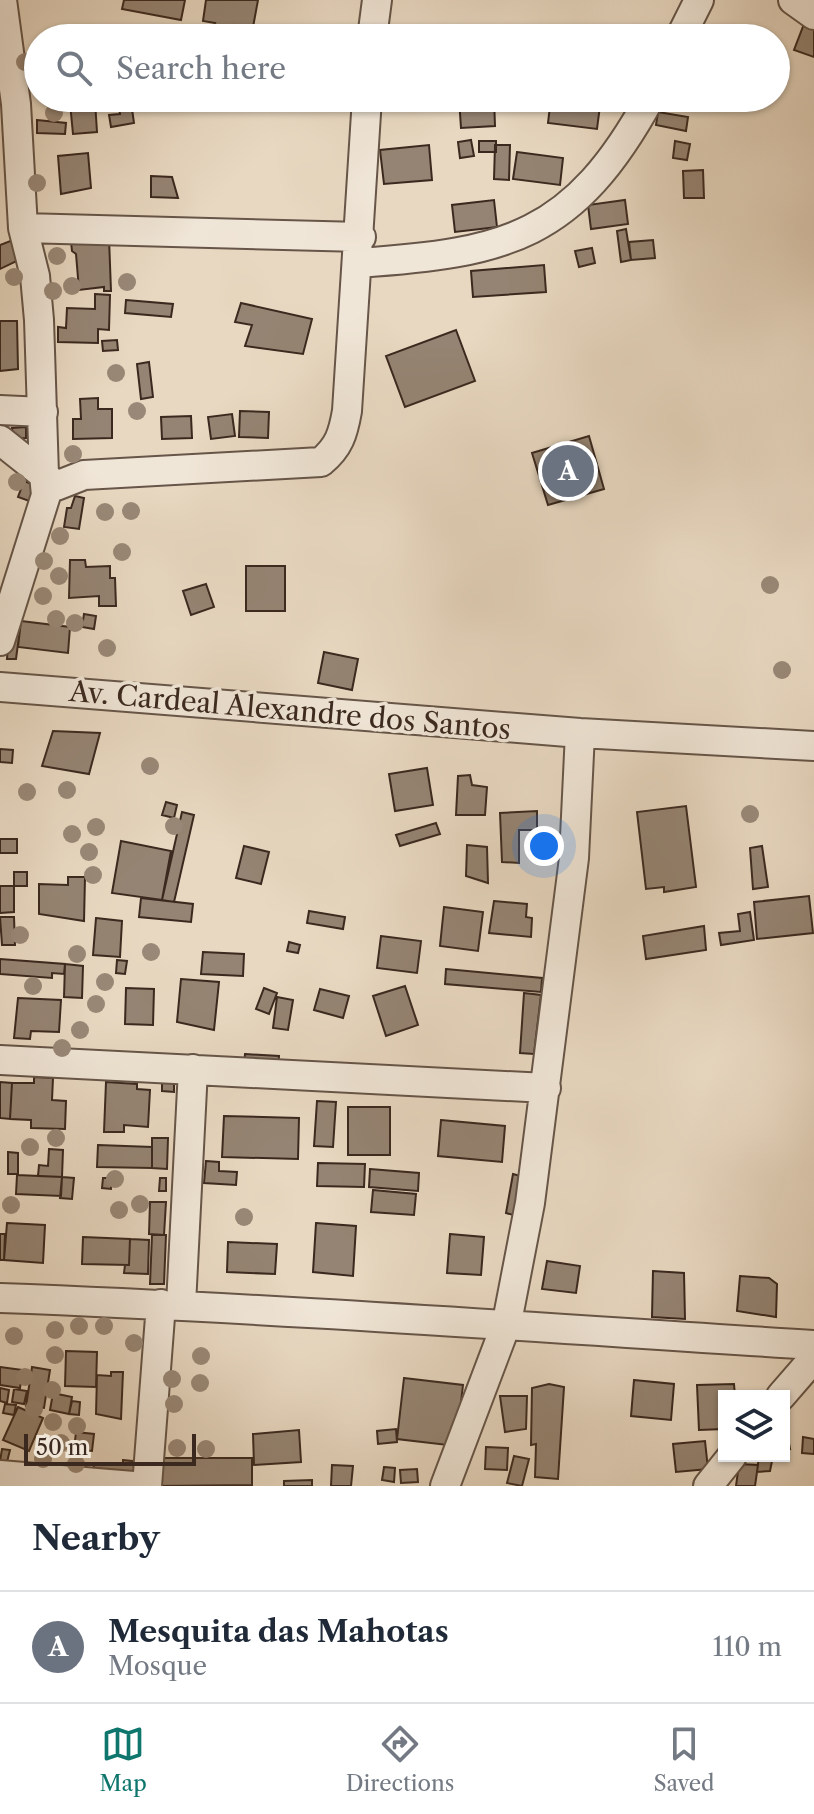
<!DOCTYPE html>
<style>
:root{--surface:#fff;--page:#f2f2f3;--text:#1f2937;--muted:#747a83;--line:#e0e1e3;--accent:#0f766e}
body{margin:0;font-family:"Libre Caslon Text",serif;background:var(--page);color:var(--text)}
.controls{position:absolute;right:24px;bottom:24px;display:grid;overflow:hidden;border-radius:0px;box-shadow:0 2px 6px #0004}
.controls button{width:72px;height:72px;display:grid;place-items:center;padding:0;border:0;border-bottom:2px solid var(--line);background:var(--surface);color:var(--text);font:40px sans-serif}
.scale{position:absolute;left:24px;bottom:20px;width:172px;box-sizing:border-box;padding-left:8px;border:4px solid #3b291f;border-top:0;font-size:22px;line-height:28px;white-space:nowrap;color:#3b291f;-webkit-text-stroke:6px #f0e6d7;paint-order:stroke}
.you{position:absolute;left:544px;top:846px;width:28px;height:28px;margin:-20px;border:6px solid #fff;border-radius:50%;background:#1a73e8;box-shadow:0 0 0 12px #1a73e833}
.badge{display:grid;place-items:center;width:52px;height:52px;border-radius:50%;background:var(--accent);color:#fff;font-size:26px;font-weight:700}
.pin{position:absolute;translate:-50% -50%;border:4px solid #fff;box-shadow:0 2px 8px #0006}
.list{margin:0;padding:0;list-style:none}
h2{display:flex;justify-content:space-between;align-items:center;height:104px;margin:0;padding:0 32px;font-size:34px}
h2 small{font-size:26px;font-weight:400;color:var(--muted)}
.list li{display:grid;grid-template-columns:52px 1fr auto;gap:24px;align-items:center;box-sizing:border-box;height:112px;padding:0 32px;border-top:2px solid var(--line)}
.list b{display:block;font-size:30px;white-space:nowrap}
.list p{margin:0;font-size:26px;white-space:nowrap;color:var(--muted)}
.list em{font-size:26px;font-style:normal;color:var(--muted)}
.icon{flex:none;width:44px;height:44px;fill:none;stroke:currentColor;stroke-width:2;stroke-linecap:round;stroke-linejoin:round}
.map{position:relative;flex:none;width:814px;height:1486px;overflow:hidden}
.search{position:absolute;background:var(--surface);box-shadow:0 2px 6px #0004;left:24px;right:24px;top:24px;height:88px;display:flex;align-items:center;gap:20px;box-sizing:border-box;padding:0 28px;border-radius:44px;color:var(--muted);font-size:30px}
.sheet{height:216px;background:var(--surface)}
nav{display:flex;justify-content:space-around;align-items:center;box-sizing:border-box;height:112px;border-top:2px solid var(--line);background:var(--surface);font-size:22px;color:var(--muted)}
nav a{display:grid;justify-items:center;gap:4px}
nav .on{color:var(--accent)}
.map>svg:first-child{display:block}
.building{fill:#958473;stroke:#3b291f;stroke-width:2}
.lines{fill:none;stroke-linecap:round;stroke-linejoin:round}
.minor-casing{stroke:#665548;stroke-width:32}
.minor{stroke:#f0e6d7;stroke-width:28}
.tree{fill:#987}
.labels{text-anchor:middle;stroke-width:7;stroke-linejoin:round;paint-order:stroke}
.street-label{font-size:28px;fill:#3b291f;stroke:#f0e6d7}
</style>
<div class="map">
<svg width="814" height="1486" viewBox="0 0 814 1486">
<rect width="100%" height="100%" fill="#e8d8c1"/>
<filter id="stains"><feTurbulence type="fractalNoise" baseFrequency=".0025" numOctaves="4"/><feColorMatrix values="0 0 0 0 .2 0 0 0 0 .09 0 0 0 0 .02 0 0 0 .5 -.17"/></filter>
<radialGradient id="worn" r=".72"><stop offset=".6" stop-color="#630" stop-opacity="0"/><stop offset="1" stop-color="#630" stop-opacity=".3"/></radialGradient>
<path class="building" d="M124,0h61l-4,20 -59,-11z
M206,0h52l-7,38 -41,-6 5,-9 -12,-2z
M804,24l10,3v30l-20,-7z
M390,25l48,3 -1,10h-48z
M735,29l18,9h-22z
M459,98h35l1,28 -34,2z
M551,98h50l-4,31 -49,-6z
M95,101l2,31 -24,2 -3,-31z
M131,102l3,21 -23,4 -2,-12 11,-1 -2,-10z
M658,112l30,5 -2,14 -30,-6z
M37,120l29,3 -1,11 -28,-1z
M471,140l3,16 -14,2 -2,-16z
M479,141h17v11h-17z
M675,141l15,3 -3,16 -14,-2z
M429,145l3,35 -48,4 -4,-34z
M495,145h15l-1,35 -15,-1z
M517,152l46,6 -3,27 -47,-6z
M88,153l3,35 -30,6 -3,-38z
M703,170l1,28h-20l-1,-27z
M151,176l21,1 6,21 -27,-1z
M494,200l3,27 -42,5 -3,-27z
M625,200l3,24 -37,5 -3,-24z
M626,229l5,31 -10,2 -4,-31z
M18,238l5,20 -23,11v-24z
M109,238l2,53h-7v-4l-25,3 -3,-36 -4,-3 -1,-9z
M653,240l2,18 -24,2 -2,-18z
M592,248l3,15 -16,4 -4,-16z
M544,265l2,27 -73,5 -2,-26z
M95,294l15,1 -1,35 -11,-1v14l-40,-1v-15l8,1 1,-20 28,1z
M126,300l47,4 -2,13 -46,-4z
M241,303l71,16 -9,35 -58,-8 7,-21 -17,-3z
M0,321h17l1,48 -18,2z
M456,330l19,51 -70,26 -19,-51z
M117,340l1,10 -15,1 -1,-10z
M149,362l4,35 -12,2 -4,-35z
M98,398v11h14v29l-39,1v-20h8l-1,-20z
M240,411l29,1 -1,26 -29,-1z
M232,414l3,22 -24,3 -3,-22z
M191,416l1,22 -30,1 -1,-22z
M26,427v11l-13,1 -1,-11z
M589,436l15,53 -56,16 -16,-52z
M24,481l13,5 -5,16 -14,-5z
M75,496l9,2 -5,31 -15,-2 3,-19h4z
M70,560h15l1,7 24,-1v12h5l1,28h-17v-10l-30,2z
M246,566h39v45h-39z
M206,584l8,23 -23,8 -8,-24z
M84,614l12,2 -2,13 -12,-2z
M21,621l49,6 -2,26 -50,-6z
M21,621l-5,38h-9l1,-13z
M324,652l34,7 -6,31 -34,-7z
M53,731l47,2 -11,41 -47,-8z
M0,749l13,1 -1,13 -12,-1z
M427,768l6,37 -38,6 -6,-37z
M470,775l2,10 15,2 -2,28h-29l2,-39z
M166,802l11,3 -3,13 -12,-3z
M686,806l10,81 -32,5v-5l-18,2 -9,-77z
M537,811v19h-18v33l-17,-1 -2,-49z
M182,812l12,3 -20,87 -12,-2z
M436,823l4,11 -40,12 -4,-11z
M0,839h17v14h-17z
M121,841l50,10 -9,49 -50,-7z
M467,845l20,2 1,36 -22,-7z
M244,846l25,6 -8,32 -25,-6z
M762,846l6,41 -15,2 -3,-41z
M14,872h13v14h-13z
M68,877h17l-1,44 -45,-7v-30l29,1z
M0,886h14v26l-14,1z
M809,896l4,37 -56,6 -3,-37z
M141,898l52,6 -2,18 -52,-5z
M494,901l33,3 -1,13 6,1 -1,19 -42,-4z
M444,907l39,5 -5,39 -38,-5z
M309,911l36,6 -2,12 -36,-6z
M750,912l4,28 -33,5 -2,-12 21,-2 -2,-17z
M0,917h14l1,28h-13z
M96,918l26,3 -2,36 -27,-2z
M704,926l2,24 -60,9 -3,-23z
M381,936l40,5 -4,32 -40,-5z
M289,942l11,3 -2,8 -11,-2z
M203,952l41,2 -1,22 -42,-2z
M0,959l65,5 -1,10 -12,-1v5l-52,-4z
M117,960l10,1 -2,13 -9,-1z
M65,964l18,2 -1,32 -18,-1z
M446,969l96,9 -1,14 -96,-8z
M181,979l38,3 -5,48 -37,-8z
M405,986l13,39 -32,11 -13,-40z
M126,988l28,1 -1,36 -28,-1z
M264,988l13,5 -8,21 -13,-5z
M320,989l29,7 -6,22 -29,-8z
M524,993l17,2 -7,59 -14,-1z
M277,997l16,3 -5,30 -15,-2z
M18,998l43,2 -2,32 -28,-1 -1,8 -16,-1z
M245,1054l34,2 -1,13 -34,-2z
M34,1077l19,1 -1,22 14,1 -1,28 -34,-1v-8l-21,-1 2,-36h22z
M162,1077l12,1v14l-12,-1z
M0,1082l12,1 -2,36 -10,-1z
M106,1082l31,2v5l13,1 -2,37 -24,-2v7h-20z
M317,1101l19,1 -3,45 -19,-1z
M348,1107h42v48h-42z
M224,1116l75,2 -1,41 -76,-2z
M441,1120l64,6 -3,36 -64,-6z
M152,1138h16l-1,31 -15,-1z
M98,1145l54,2v21l-55,-1z
M49,1149l14,1 -1,27 -24,-1 1,-11 9,1z
M8,1152l10,1v21h-10z
M206,1161l13,1v9l18,1 -1,13 -32,-2z
M318,1163l47,1 -1,23 -47,-1z
M370,1169l49,4 -1,18 -49,-4z
M513,1174l11,3 -7,39 -11,-3z
M17,1175l45,2 -1,19 -45,-2z
M62,1177l12,1 -2,21 -12,-1z
M103,1178h9l-1,11 -9,-1z
M160,1178h6v13h-7z
M373,1190l43,4 -2,21 -43,-3z
M150,1202h16l-2,33 -15,-1z
M7,1223l38,2 -2,38 -39,-3z
M316,1223l40,3 -3,50 -40,-4z
M0,1234h5l-1,26h-4z
M450,1234l34,3 -3,38 -34,-2z
M152,1235h14l-2,49h-14z
M83,1237l47,2 -1,26 -47,-1z
M130,1239l19,1 -1,34 -24,-1 1,-8h4z
M228,1242l49,2 -2,30 -48,-2z
M547,1261l33,5 -4,27 -34,-4z
M653,1271l31,2 1,46 -33,-2z
M740,1276l29,2 8,6 -1,33 -39,-6z
M66,1351l31,1 -1,35 -31,-1z
M0,1367l23,3 -3,18 -20,-3z
M32,1367l18,3 -6,38 -18,-2z
M111,1372h12l-2,47 -25,-5 1,-39 14,1z
M404,1378l59,7 -7,61 -59,-7z
M634,1380l40,4 -3,36 -40,-4z
M549,1384l15,3 -6,92 -23,-2 1,-33 -5,1 1,-57z
M734,1384l1,12h-11v33l-25,1 -2,-45z
M0,1388l9,2 -2,13 -7,-2z
M14,1389l13,2 -3,13 -12,-2z
M53,1393l19,4 -3,17 -19,-4z
M500,1396h27l-1,33 -21,3z
M72,1401l8,1 -1,13 -10,-1z
M5,1404l11,1 -2,10 -11,-2z
M18,1407l25,11 -14,33 -26,-11z
M396,1429l1,13 -19,2 -1,-13z
M299,1430l2,32 -47,3 -1,-31z
M76,1432l18,2 -2,17 -18,-2z
M784,1432h3l3,17 -6,-1z
M803,1437l11,2v15l-12,-1z
M705,1441l3,28 -32,3 -3,-28z
M486,1447l22,1 -1,22 -22,-1z
M2,1449l8,1 -3,12 -7,-1z
M514,1456l15,3 -7,27 -15,-3z
M759,1456h14l-3,15 -13,1z
M156,1458h96v27l-96,1z
M123,1460l18,2 -1,18 -47,-4 1,-13 29,2z
M739,1464l19,1 -3,21h-19z
M332,1465l21,1 -2,20h-20z
M384,1467l11,1 -1,14 -12,-2z
M417,1469l1,13 -17,1 -1,-13z
M312,1480v6h-28v-5z"/>
<g class="lines">
<defs>
<path id="minor" d="M2,0l14,104 7,124 12,48 4,44 5,155
M793,0l21,15
M372,38l5,-38
M680,38l19,-38
M23,228l338,9
M358,263c149,-10 216,-26 292,-165
M0,410l43,2
M0,440l44,35
M0,641l46,-146 -2,-20 12,11 28,-11 237,-13c18,-15 22,-28 26,-51l20,-313
M0,687l580,46 234,13
M0,1060l546,28
M0,1298c272,10 543,30 814,47
M181,1305l12,-236
M781,1396l33,-38
M0,1475l133,11
M147,1486l14,-182
M445,1486l62,-164 23,-119 44,-345 6,-125
M708,1486l24,-30"/>
</defs>
<use href="#minor" class="minor-casing"/>
<use href="#minor" class="minor"/>
</g>
<g class="tree">
<circle cx="25" cy="62" r="9"/>
<circle cx="54" cy="113" r="9"/>
<circle cx="37" cy="183" r="9"/>
<circle cx="57" cy="256" r="9"/>
<circle cx="14" cy="277" r="9"/>
<circle cx="127" cy="282" r="9"/>
<circle cx="72" cy="286" r="9"/>
<circle cx="53" cy="291" r="9"/>
<circle cx="116" cy="373" r="9"/>
<circle cx="137" cy="411" r="9"/>
<circle cx="73" cy="454" r="9"/>
<circle cx="17" cy="482" r="9"/>
<circle cx="131" cy="511" r="9"/>
<circle cx="105" cy="512" r="9"/>
<circle cx="60" cy="536" r="9"/>
<circle cx="122" cy="552" r="9"/>
<circle cx="44" cy="561" r="9"/>
<circle cx="59" cy="576" r="9"/>
<circle cx="770" cy="585" r="9"/>
<circle cx="43" cy="596" r="9"/>
<circle cx="56" cy="619" r="9"/>
<circle cx="75" cy="623" r="9"/>
<circle cx="107" cy="648" r="9"/>
<circle cx="782" cy="670" r="9"/>
<circle cx="150" cy="766" r="9"/>
<circle cx="67" cy="790" r="9"/>
<circle cx="27" cy="792" r="9"/>
<circle cx="750" cy="814" r="9"/>
<circle cx="174" cy="826" r="9"/>
<circle cx="96" cy="827" r="9"/>
<circle cx="72" cy="834" r="9"/>
<circle cx="89" cy="852" r="9"/>
<circle cx="93" cy="875" r="9"/>
<circle cx="20" cy="935" r="9"/>
<circle cx="151" cy="952" r="9"/>
<circle cx="77" cy="954" r="9"/>
<circle cx="105" cy="982" r="9"/>
<circle cx="33" cy="986" r="9"/>
<circle cx="96" cy="1004" r="9"/>
<circle cx="80" cy="1030" r="9"/>
<circle cx="62" cy="1048" r="9"/>
<circle cx="56" cy="1138" r="9"/>
<circle cx="30" cy="1147" r="9"/>
<circle cx="115" cy="1179" r="9"/>
<circle cx="140" cy="1204" r="9"/>
<circle cx="11" cy="1205" r="9"/>
<circle cx="119" cy="1210" r="9"/>
<circle cx="244" cy="1217" r="9"/>
<circle cx="79" cy="1326" r="9"/>
<circle cx="104" cy="1326" r="9"/>
<circle cx="55" cy="1330" r="9"/>
<circle cx="14" cy="1336" r="9"/>
<circle cx="134" cy="1343" r="9"/>
<circle cx="55" cy="1355" r="9"/>
<circle cx="201" cy="1356" r="9"/>
<circle cx="25" cy="1377" r="9"/>
<circle cx="172" cy="1379" r="9"/>
<circle cx="200" cy="1383" r="9"/>
<circle cx="52" cy="1390" r="9"/>
<circle cx="174" cy="1404" r="9"/>
<circle cx="34" cy="1409" r="9"/>
<circle cx="53" cy="1422" r="9"/>
<circle cx="77" cy="1426" r="9"/>
<circle cx="61" cy="1443" r="9"/>
<circle cx="177" cy="1448" r="9"/>
<circle cx="206" cy="1449" r="9"/>
<circle cx="43" cy="1459" r="9"/>
<circle cx="76" cy="1464" r="9"/>
</g>
<g class="labels">
<g class="street-label">
<text transform="translate(290 710) rotate(5)" y="10">Av. Cardeal Alexandre dos Santos</text>
</g>
</g>
<rect width="100%" height="100%" filter="url(#stains)"/>
<rect width="100%" height="100%" fill="url(#worn)"/>
</svg>
<div class="controls">
<button><svg class="icon" aria-label="layers" viewBox="0 0 24 24"><path d="M12 4l9 5-9 5-9-5zM3 14l9 5 9-5"/></svg></button>
</div>
<div class="scale">50 m</div>
<div class="you"></div>
<div class="pin badge" style="left:568px;top:471px;background:#6b7280">A</div>
<div class="search"><svg class="icon" aria-label="search" viewBox="0 0 24 24"><circle cx="10" cy="10" r="6"/><path d="M15 15l6 6"/></svg>Search here</div>
</div>
<section class="sheet">
<h2>Nearby<small></small></h2>
<ul class="list">
<li><span class="badge" style="background:#6b7280">A</span><div><b>Mesquita das Mahotas</b><p>Mosque</p></div><em>110 m</em></li>
</ul>
</section>
<nav>
<a class="on"><svg class="icon" aria-label="map" viewBox="0 0 24 24"><path d="M3 6l6-2 6 2 6-2v14l-6 2-6-2-6 2zM9 4v14M15 6v14"/></svg>Map</a>
<a><svg class="icon" aria-label="directions" viewBox="0 0 24 24"><path d="M12 3l9 9-9 9-9-9zM9 14v-3h6M13 9l2 2-2 2"/></svg>Directions</a>
<a><svg class="icon" aria-label="saved" viewBox="0 0 24 24"><path d="M7 4h10v16l-5-4-5 4z"/></svg>Saved</a>
</nav>
